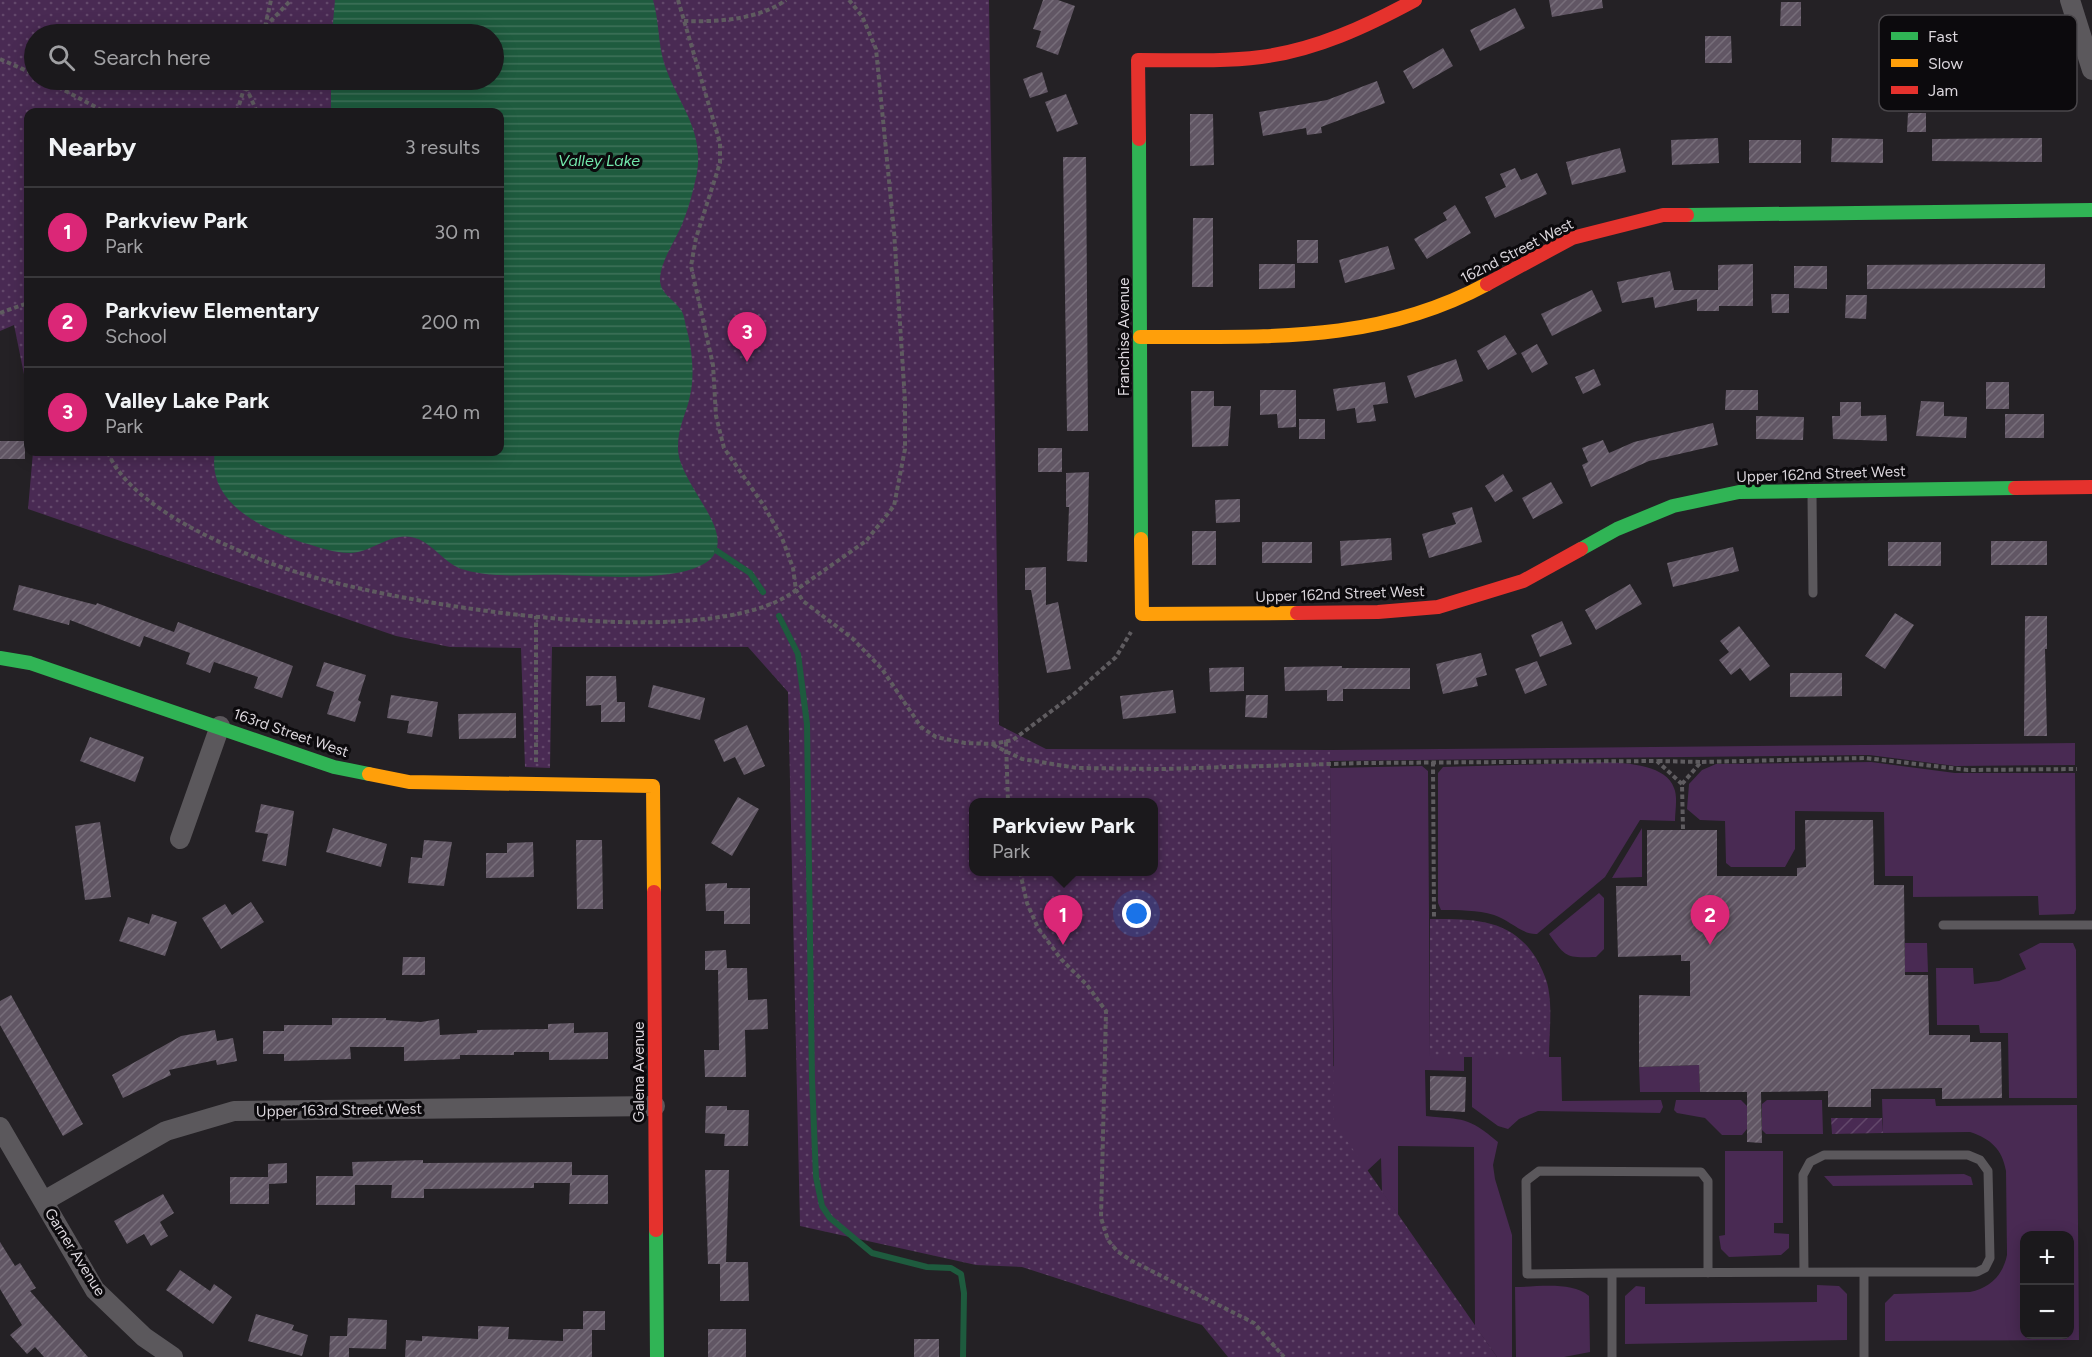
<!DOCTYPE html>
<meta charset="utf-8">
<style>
:root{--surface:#1b191c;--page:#242225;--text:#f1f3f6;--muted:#a0a0a3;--line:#39383b;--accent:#db2777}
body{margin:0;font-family:Figtree,sans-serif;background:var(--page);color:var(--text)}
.controls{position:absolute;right:18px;bottom:18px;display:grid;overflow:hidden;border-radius:12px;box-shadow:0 3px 15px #0003}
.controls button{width:54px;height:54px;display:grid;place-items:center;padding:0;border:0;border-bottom:2px solid var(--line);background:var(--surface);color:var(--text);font:30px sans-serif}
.you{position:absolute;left:1137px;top:914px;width:21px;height:21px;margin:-15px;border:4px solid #fff;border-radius:50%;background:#1a73e8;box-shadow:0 0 0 9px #1a73e833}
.badge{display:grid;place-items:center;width:39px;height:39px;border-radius:50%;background:var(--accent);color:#fff;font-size:20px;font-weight:700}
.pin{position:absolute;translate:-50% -50px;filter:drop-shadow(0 2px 3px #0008)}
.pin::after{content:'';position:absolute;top:32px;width:21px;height:18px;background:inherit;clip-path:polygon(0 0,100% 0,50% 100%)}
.popup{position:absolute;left:969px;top:798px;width:189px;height:78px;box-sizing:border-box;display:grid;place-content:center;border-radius:12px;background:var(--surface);filter:drop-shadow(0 2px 4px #0005);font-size:20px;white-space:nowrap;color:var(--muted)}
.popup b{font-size:22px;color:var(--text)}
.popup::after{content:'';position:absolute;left:50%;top:100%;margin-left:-12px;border:12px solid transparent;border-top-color:var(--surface)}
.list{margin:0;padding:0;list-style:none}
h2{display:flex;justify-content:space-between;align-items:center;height:78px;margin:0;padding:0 24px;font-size:26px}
h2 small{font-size:20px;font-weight:400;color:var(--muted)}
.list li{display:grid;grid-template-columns:39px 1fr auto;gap:18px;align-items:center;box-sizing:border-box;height:90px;padding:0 24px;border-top:2px solid var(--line)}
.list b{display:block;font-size:22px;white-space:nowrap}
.list p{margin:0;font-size:20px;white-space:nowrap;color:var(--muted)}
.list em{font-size:20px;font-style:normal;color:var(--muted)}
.icon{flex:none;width:33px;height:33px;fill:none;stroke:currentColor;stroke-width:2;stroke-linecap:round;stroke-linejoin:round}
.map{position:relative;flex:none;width:2092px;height:1357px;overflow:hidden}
.search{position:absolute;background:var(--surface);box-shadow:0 3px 15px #0003;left:24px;top:24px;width:480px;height:66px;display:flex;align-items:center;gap:15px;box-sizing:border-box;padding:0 21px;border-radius:33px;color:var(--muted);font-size:22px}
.panel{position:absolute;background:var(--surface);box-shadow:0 3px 15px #0003;left:24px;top:108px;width:480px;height:348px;border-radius:12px}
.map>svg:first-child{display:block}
.grass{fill:#492a53;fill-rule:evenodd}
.park{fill:url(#park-dots);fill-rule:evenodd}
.garden{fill:url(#garden-furrows)}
.water{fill:url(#water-rules)}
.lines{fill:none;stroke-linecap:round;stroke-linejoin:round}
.stream{stroke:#1e5b3e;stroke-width:6}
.building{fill:url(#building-hatch)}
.path{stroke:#5f5c60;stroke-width:4;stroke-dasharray:4.5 3;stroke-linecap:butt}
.lane{stroke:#5b585c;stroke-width:9}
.street{stroke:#5b585c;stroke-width:20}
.fast{stroke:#30b455;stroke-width:14}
.slow{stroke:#ff9f0a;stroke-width:14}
.jam{stroke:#e5322d;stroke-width:14}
.labels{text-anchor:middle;stroke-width:6;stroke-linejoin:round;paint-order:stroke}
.street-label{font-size:15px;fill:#dbd6dc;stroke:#0c0a0d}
.water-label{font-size:16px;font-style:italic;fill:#72e7ab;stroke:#0c0a0d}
.key{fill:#0c0a0d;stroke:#4a474b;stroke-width:1.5}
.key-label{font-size:16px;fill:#dbd6dc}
</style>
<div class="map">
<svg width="2092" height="1357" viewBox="0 0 2092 1357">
<defs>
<pattern id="park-dots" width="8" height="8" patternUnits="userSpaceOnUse" patternTransform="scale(1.5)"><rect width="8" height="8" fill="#492a53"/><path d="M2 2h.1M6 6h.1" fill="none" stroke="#63486b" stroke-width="1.8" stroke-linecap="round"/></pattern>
<pattern id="garden-furrows" width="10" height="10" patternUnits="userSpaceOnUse" patternTransform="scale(1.5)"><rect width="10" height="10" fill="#492a53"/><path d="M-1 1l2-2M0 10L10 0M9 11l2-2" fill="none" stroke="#63486b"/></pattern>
<pattern id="water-rules" width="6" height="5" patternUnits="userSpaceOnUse" patternTransform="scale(1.5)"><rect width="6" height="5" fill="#1e5b3e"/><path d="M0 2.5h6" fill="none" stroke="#3e7259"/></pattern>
<pattern id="building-hatch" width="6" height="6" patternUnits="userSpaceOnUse" patternTransform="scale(1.5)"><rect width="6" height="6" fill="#615664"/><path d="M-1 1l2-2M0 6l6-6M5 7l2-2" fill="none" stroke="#776e7a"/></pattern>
</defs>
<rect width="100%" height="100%" fill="#242125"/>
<path class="grass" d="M2075,743v22l-120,1 -86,-11 -539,6v-11z
M1871,762l84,11h120l1,136 -2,5 -35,1 -1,-19 -125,1v-21h-28l-1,-64 -89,-1v38l-10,18h-54l-5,-4 -1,-42 -25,-1 -13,-11 2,-25 13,-14 14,-6z
M1546,764c31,0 116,-11 128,24 4,9 1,23 1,33l-35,-1 -35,57 -68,57c-15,1 -27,-14 -43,-19 -17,-5 -35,-5 -53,-5l-3,-7v-130l5,-6z
M1422,766l6,5 2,285 34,1v14l-39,-1 1,46c38,4 41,0 72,26l-5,23 2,14 17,56v122h-15l-22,-31 -1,-179 -76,-1v69l-16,-23 -1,-34 -14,13 -12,4 -77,-93 56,-16 -4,-298z
M1642,828v49l-30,1z
M1599,893l5,5v51l-8,8c-29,1 -30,1 -47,-23z
M1905,943h22l1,29h-23z
M2040,943h33l3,7 1,148h-68l-1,-65h-28l-1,-8h-42l-1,-57h37l1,16 25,-3 27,-12 -7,-15z
M1472,1057h89l1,44 99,-1 2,7 -3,6 -122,-2 -19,8 -11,10 -10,-3 -26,-19z
M1699,1065l1,27h-60l-1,-25z
M1882,1099h53l1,7 141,-1 2,235 -194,1v-38l9,-9 76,-2c20,-4 33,-17 37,-37l-1,-84c-4,-22 -15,-32 -36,-39l-87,1zM2024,1236h46v98h-46z
M1676,1100h65l6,6v23l-5,6h-20l-17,-17 -28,-5 -3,-3z
M1767,1100h55l1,34h-57l-4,-4v-26z
M1725,1151h58v72h-9v10l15,1v14l-8,7 -52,2 -8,-8 -2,-13 6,-1z
M1964,1174l7,3 2,8 -140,1 -9,-10z
M1817,1285l22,1 8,8v46l-222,4v-48l11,-10 9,1v17l172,-2z
M1515,1287c23,0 56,-6 74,9l1,56 -26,5h-48z"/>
<path class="park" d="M0,0h989l10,725 47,24 284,1 4,372 163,235h-269l-26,-32 -180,-58 -46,-2 -176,-39 -12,-534 -40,-45h-196l-2,121 -25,-1 -4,-119 -71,-1 -54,-11 -368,-127 5,-57h467v-340h-472v282l-14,-69 -14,6zM34,34h460v46h-460zM973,802h180v70h-180z
M1430,919c43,0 81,-1 106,39 6,11 12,23 13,35 3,20 0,44 0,64h-119z"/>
<path class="garden" d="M1831,1118h51l1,15 -51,1z"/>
<path class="water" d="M335,0h318c6,20 5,43 11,63 13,40 40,65 33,110 -4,19 -9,38 -17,56 -7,15 -18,31 -20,48 -1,17 13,21 21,33 3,4 4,12 5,17 6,20 9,48 4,69 -4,19 -12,30 -12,51 -1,33 52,78 37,106 -16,32 -120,23 -151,22 -34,-1 -66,4 -99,-5 -21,-5 -32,-29 -54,-33 -21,-4 -41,16 -61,16 -16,0 -31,-6 -46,-10 -40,-14 -98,-39 -89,-91h285v-340h-169v-32h163v-46h-162z"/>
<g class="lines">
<path class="stream" d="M717,551l33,22 13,19
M779,616l19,38 9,70 5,355 4,98 6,29 8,12 42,35 55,14 24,1 10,6 3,19 -1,64"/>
</g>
<path class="building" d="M1043,0h15l17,6 -17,49 -22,-8 5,-16 -8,-2z
M1549,0h53l1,8 -51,9z
M1781,2h20v24h-21z
M1515,8l10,20 -45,23 -10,-21z
M1705,36h26l1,27h-27z
M1443,48l10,18 -40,23 -10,-18z
M1042,72l6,20 -18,6 -7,-19z
M1377,81l8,22 -64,24 1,6 -15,2 -1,-7 -43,8 -4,-24 68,-12z
M1066,94l12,30 -21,8 -12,-30z
M1908,113h18v19h-19z
M1190,114h23l1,51 -24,1z
M1718,138l1,25 -47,2 -1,-25z
M1832,138l51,1v24l-52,-1z
M2042,138v24l-110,-1v-22z
M1749,140h52v23h-52z
M1620,148l6,24 -54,13 -6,-23z
M1063,157h23l2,274h-21z
M1515,168l6,12 16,-7 10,21 -52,24 -10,-21 21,-10 -6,-13z
M1455,205l16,28 -44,26 -13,-20 33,-19 -4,-7z
M1193,218h20v69h-21z
M1297,240h21v23h-21z
M1388,246l7,23 -50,14 -6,-23z
M1259,264h36v24l-36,1z
M1753,264v42h-34v5h-22v-12l-42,9 -2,-11 -31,6 -5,-21 53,-11 4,19h44v-25z
M1992,264h53v24l-178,1v-24z
M1794,266h33v23l-33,-1z
M1592,290l10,21 -50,25 -11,-22z
M1771,294h18v19h-17z
M1846,295h21l-1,24 -21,-1z
M1505,335l12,19 -29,16 -11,-19z
M1537,344l11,20 -16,9 -11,-20z
M1456,359l7,22 -48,17 -8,-22z
M1594,369l7,16 -18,9 -8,-17z
M1385,382l3,21 -15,2 3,16 -19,2 -2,-15 -18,3 -4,-22z
M1986,382h23v27h-23z
M1260,390h36v37l-18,1 -1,-14 -17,1z
M1726,390h32v20h-33z
M1191,391h23v15h17l-3,40 -36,1z
M1921,401l23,1v14l23,1 -1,21 -50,-2z
M1840,402h21v14l25,-1 1,26 -54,-2 -1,-23h8z
M2005,414h39v24h-39z
M1756,416l48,1 -1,23 -47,-1z
M1299,419h26v20h-26z
M1713,423l5,22 -69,16 -58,26 -9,-22 6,-3 -6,-14 21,-8 6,13 25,-11z
M0,441h25v18h-25z
M1038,448h24v24h-24z
M1089,472l-2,90 -20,-1 2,-54h-3v-34z
M1503,474l10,17 -18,11 -10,-16z
M1551,482l12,21 -30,16 -11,-21z
M1240,499v23l-24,1 -1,-23z
M1472,507l10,35 -53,16 -7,-24 34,-10 -4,-11z
M1192,531h24v34h-24z
M1391,538l1,22 -51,6 -1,-25z
M1991,541h56v24h-56z
M1262,542h50v21h-50z
M1888,542h53v24h-53z
M1733,547l6,24 -66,16 -6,-24z
M1046,567v38l12,-3 13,67 -24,4 -16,-83h-6v-22z
M1630,584l12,20 -46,26 -11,-20z
M19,585l77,20 1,-2 77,29 4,-10 115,44 -11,32 -28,-10 4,-11 -44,-15 -4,11 -24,-9 4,-11 -46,-17 -4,11 -70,-27 -1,5 -56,-15z
M1895,613l19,12 -29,44 -20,-13z
M2025,616h22v33h-2l2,87h-23z
M1562,621l10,23 -32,13 -9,-22z
M1739,626l31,40 -20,15 -10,-13 -9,7 -12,-15 10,-8 -9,-11z
M1481,653l6,22 -11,3 2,8 -35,8 -7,-30z
M1537,661l10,24 -22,9 -10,-25z
M324,662l42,13 -8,25 3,2 -6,20 -28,-8 7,-22 -18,-6z
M1342,666v2h68v21h-67v12h-16v-11l-42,1 -1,-24z
M1244,667v24l-34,1 -1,-24z
M1790,673h52v23l-52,1z
M586,676h30l1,26h8v20h-24v-17l-15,1z
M653,685l52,13 -5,22 -52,-13z
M1173,690l3,23 -53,6 -3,-23z
M391,695l47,7 -6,35 -25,-4 2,-12 -22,-3z
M1246,695h22l-1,23 -22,-1z
M516,713v25l-57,1 -1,-25z
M747,725l18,41 -21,9 -9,-18 -11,5 -10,-22z
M90,737l54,20 -9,25 -55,-21z
M738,797l21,12 -27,47 -21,-13z
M261,804l33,7 -8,55 -24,-5 6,-27 -13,-2z
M1805,820h68l1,65h30l1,90h23l1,60h41v7h31l1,56 -60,1v-11l-71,1v18h-43v-16l-67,1 1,51 -15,-1v-50h-47l-1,-27 -60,2v-72l51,1v-35h-9v-6l-63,2 -2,-71h31v-56h70v46h80v-8l9,-1z
M100,822l11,75 -26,3 -10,-74z
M333,828l54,16 -6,23 -55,-15z
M424,840l28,2 -8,44 -36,-3 3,-26 11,1z
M576,840h26l1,69h-26z
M533,842l1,35 -48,1v-25h21v-10z
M727,883v5h23v36h-26v-13h-18l-1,-27z
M251,902l13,20 -43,27 -19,-31 23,-14 7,11z
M152,914l25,8 -12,34 -46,-15 9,-24 21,7z
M726,950l1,18h20l1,32 19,-1 1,30 -23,1 1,47h-41l-1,-27h15l-1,-80h-13v-19z
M403,957h22v18h-23z
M11,995l72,129 -20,12 -63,-111v-24z
M332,1018h54v2l35,2 18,-3 1,16 37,-2v-3l71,-1v-5l26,-1v10l34,-1v27l-59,1v-8h-35v3h-54v4l-56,2v-14h-54l1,12 -67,2v-7h-21v-23h21v-6h48z
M215,1030l2,11 16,-3 4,23 -20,4 -1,-5 -47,10 2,5 -48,23 -11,-23 69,-39z
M1430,1076l36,1 -1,35 -35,-2z
M706,1106h21v4h22l-1,36h-24l1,-12 -20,-1z
M423,1160v3l149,-1v13h36v29h-39l1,-21h-36v5l-110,1v9h-33l1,-13h-37v20h-39v-29h37l-1,-14z
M287,1163v20l-18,1v20h-39v-27h38v-13z
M705,1170h24l-3,92h22l1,39h-29v-37h-12z
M163,1194l11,19 -14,9 8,14 -17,10 -7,-12 -17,10 -13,-23z
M0,1242l15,24 5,-3 16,25 -6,3 58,66h-44l-9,-10 -8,7 -17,-19 12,-10 -22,-36z
M180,1270l30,21 4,-7 18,13 -19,27 -47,-34z
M583,1311h22v19h-13v27h-187l1,-17 16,1v-5l56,3v-13l31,1 -1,12 55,2v-12h20z
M256,1314l38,11 -2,5 16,5 -6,21 -54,-15z
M348,1318l39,2 -1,29 -37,-1v9h-20l1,-21h17z
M708,1329h38v28h-38z
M914,1339h25v18h-25z"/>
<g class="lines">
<path class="path" d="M849,0l13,16 14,33 18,182 11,170v48l-11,57 -28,35 -70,49 7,11 49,37 30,31 39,58 15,10 29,6 27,1 21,-4 61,-46 42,-37 15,-25
M684,21c33,1 74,-1 102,-21
M265,27l6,-27
M263,34l2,-7 26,-27
M0,59l34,15
M45,80l60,32
M247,80l-2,5 12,27
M237,112l8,-27
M0,313l28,-10
M108,452c20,54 122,97 173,115 102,36 429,91 515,23l-3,-22 -11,-30 -18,-32 -40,-58 -8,-32 -3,-51 -22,-99 5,-28 24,-75v-20l-42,-143
M1006,742l2,60
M993,745l29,14 55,9 86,1 201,-6 293,-2 25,23 1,45
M1658,761l43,1
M536,762v-146
M1433,762l1,157
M1682,784l19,-22 164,-4 103,12 109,-1
M1020,872l7,31 11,25 23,31 26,26 19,26 -5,207 7,22 9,11 15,10 122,62 30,34"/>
<path class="lane" d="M1812,495l1,98
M1943,925h149
M1804,1272l-1,-97 7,-13 14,-7h144l12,5 8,11 2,87 -5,10 -8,4h-113
M1612,1273l-85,1 -1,-93 13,-10 162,1 7,9v92
M1612,1357v-84l252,-1v85"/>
<path class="street" d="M2070,0l22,70
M180,839l40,-113
M0,1127l95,163 49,47 29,20
M44,1201l122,-70 68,-20 421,-5"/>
<path class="fast" d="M1139,139l2,400
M1687,215l405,-5
M1581,549l36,-20 56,-23 66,-14 276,-4
M0,658l30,5 304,104 35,7
M656,1230l1,127"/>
<path class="slow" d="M1140,337c124,-1 234,8 347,-53
M1141,539l1,75 155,-1
M369,774l40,8 244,4 1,106"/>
<path class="jam" d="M1139,139l-1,-79c41,0 83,2 123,-3 55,-7 106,-31 154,-57
M1487,284l85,-46 91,-23h24
M2015,488l77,-1
M1297,613l81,-1 60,-5 85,-26 58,-32
M654,892l2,338"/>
</g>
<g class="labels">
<g class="street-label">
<text transform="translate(1517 251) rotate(-27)" y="5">162nd Street West</text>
<text transform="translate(1124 337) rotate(-90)" y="5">Franchise Avenue</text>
<text transform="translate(1821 474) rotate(-2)" y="5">Upper 162nd Street West</text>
<text transform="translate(1340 594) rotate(-2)" y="5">Upper 162nd Street West</text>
<text transform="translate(291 733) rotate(19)" y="5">163rd Street West</text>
<text transform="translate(639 1072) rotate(-90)" y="5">Galena Avenue</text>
<text transform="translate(339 1110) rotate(-1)" y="5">Upper 163rd Street West</text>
<text transform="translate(75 1252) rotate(58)" y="5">Garner Avenue</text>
</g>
<g class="water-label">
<text x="599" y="166">Valley Lake</text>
</g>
</g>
<rect x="1879" y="15" width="198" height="96" rx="9" class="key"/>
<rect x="1891" y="32" width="27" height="8" fill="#30b455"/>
<rect x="1891" y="59" width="27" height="8" fill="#ff9f0a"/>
<rect x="1891" y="86" width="27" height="8" fill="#e5322d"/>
<g class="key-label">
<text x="1928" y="42">Fast</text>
<text x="1928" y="69">Slow</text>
<text x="1928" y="96">Jam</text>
</g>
</svg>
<div class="controls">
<button>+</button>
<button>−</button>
</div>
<div class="you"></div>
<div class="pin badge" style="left:1063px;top:945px">1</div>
<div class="popup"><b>Parkview Park</b>Park</div>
<div class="pin badge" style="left:1710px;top:945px">2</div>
<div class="pin badge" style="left:747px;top:362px">3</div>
<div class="search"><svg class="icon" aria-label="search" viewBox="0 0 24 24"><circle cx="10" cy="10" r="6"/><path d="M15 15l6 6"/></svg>Search here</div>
<section class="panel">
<h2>Nearby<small>3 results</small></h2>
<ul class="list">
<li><span class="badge">1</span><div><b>Parkview Park</b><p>Park</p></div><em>30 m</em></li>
<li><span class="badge">2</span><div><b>Parkview Elementary</b><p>School</p></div><em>200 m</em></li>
<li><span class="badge">3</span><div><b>Valley Lake Park</b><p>Park</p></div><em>240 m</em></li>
</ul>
</section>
</div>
